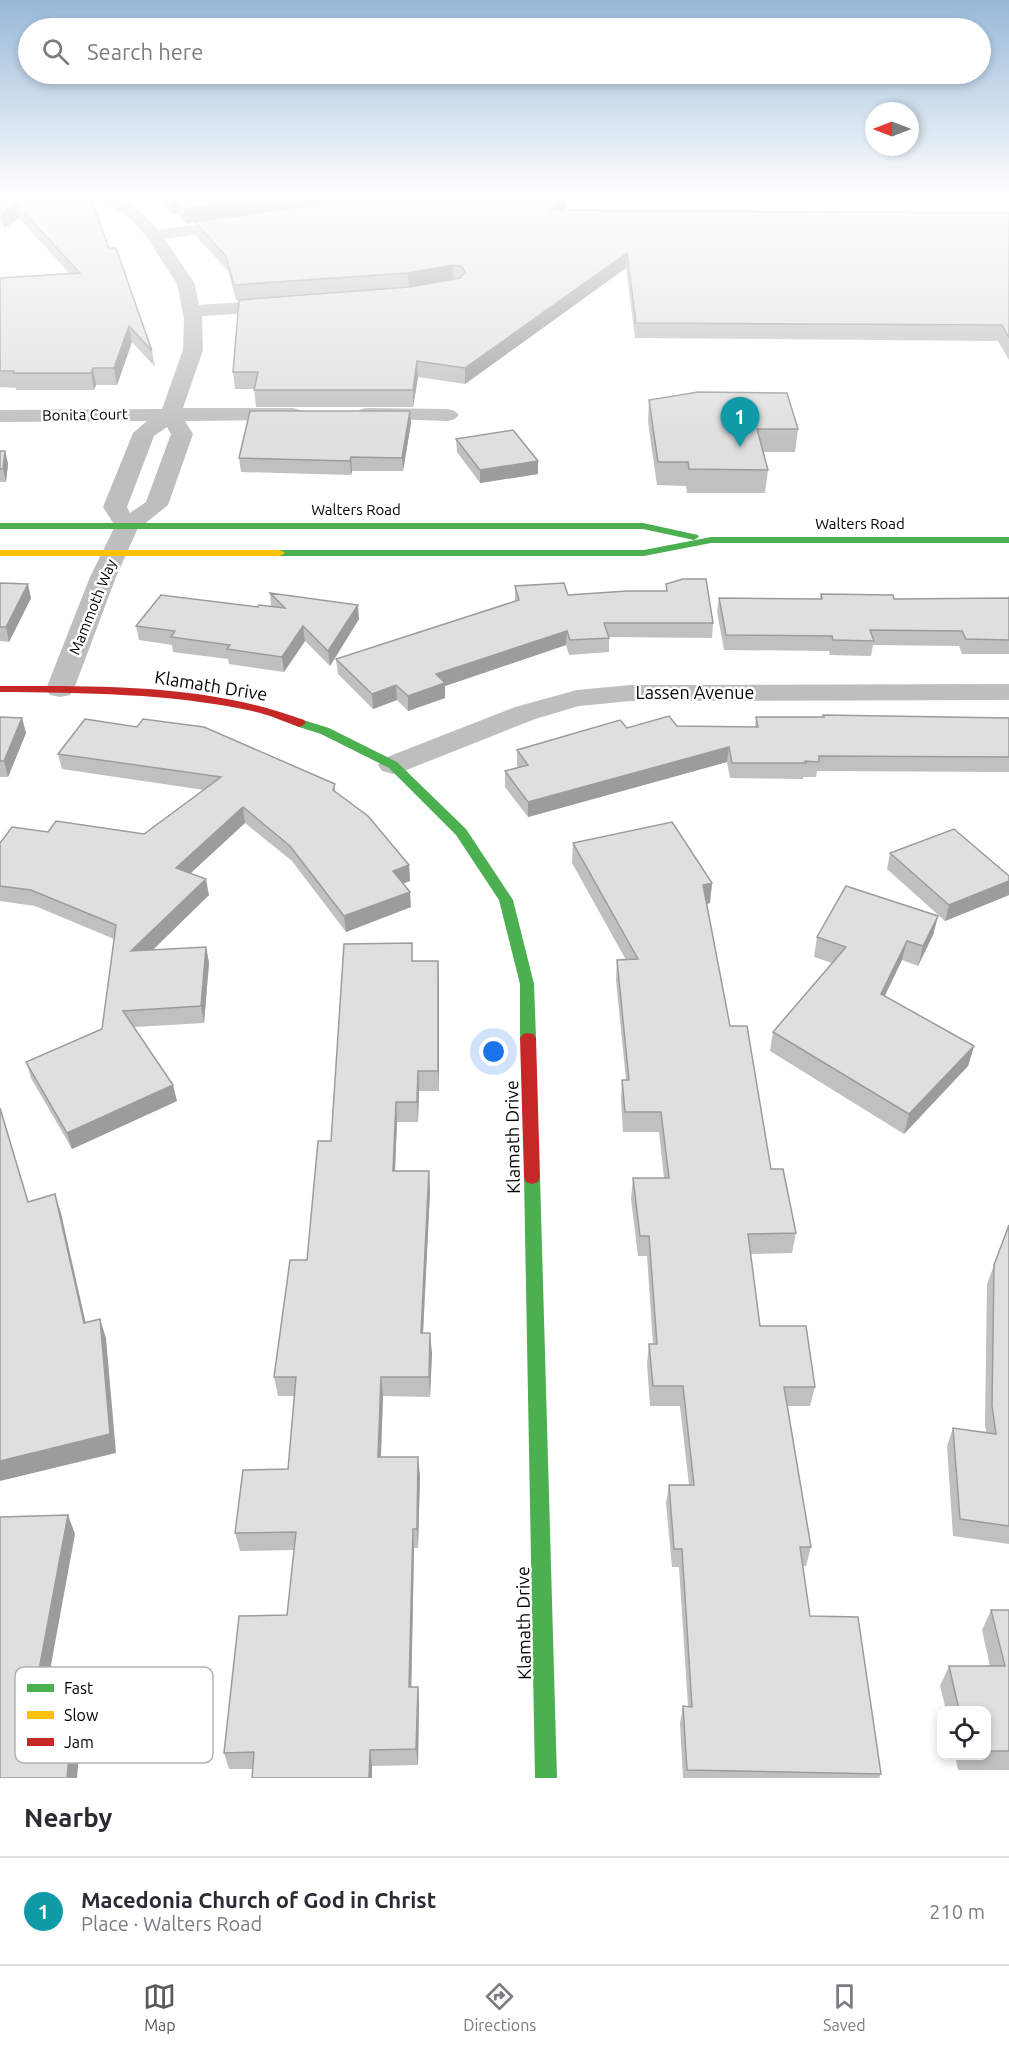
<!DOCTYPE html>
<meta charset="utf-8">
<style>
:root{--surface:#fff;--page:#f7f7f7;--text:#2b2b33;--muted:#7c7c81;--line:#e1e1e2;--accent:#595959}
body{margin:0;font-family:Ubuntu,sans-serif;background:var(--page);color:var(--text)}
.controls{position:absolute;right:18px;bottom:18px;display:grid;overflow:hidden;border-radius:12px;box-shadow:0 3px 9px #0003}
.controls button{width:54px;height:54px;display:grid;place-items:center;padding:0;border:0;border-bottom:2px solid var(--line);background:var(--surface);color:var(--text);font:30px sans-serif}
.compass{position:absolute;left:865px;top:102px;width:54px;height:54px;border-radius:50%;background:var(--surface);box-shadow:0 3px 9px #0003;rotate:270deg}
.you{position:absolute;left:494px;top:1052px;width:21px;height:21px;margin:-15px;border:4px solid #fff;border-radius:50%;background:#1a73e8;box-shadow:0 0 0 9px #1a73e833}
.badge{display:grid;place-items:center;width:39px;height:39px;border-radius:50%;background:var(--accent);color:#fff;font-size:20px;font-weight:700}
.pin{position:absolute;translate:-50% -50px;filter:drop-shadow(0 2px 3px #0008)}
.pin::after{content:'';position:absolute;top:32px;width:21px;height:18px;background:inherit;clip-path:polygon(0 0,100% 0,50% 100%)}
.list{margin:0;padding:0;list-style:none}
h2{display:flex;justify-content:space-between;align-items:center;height:78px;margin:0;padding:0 24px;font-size:26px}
h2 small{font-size:20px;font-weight:400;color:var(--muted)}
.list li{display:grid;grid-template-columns:39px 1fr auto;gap:18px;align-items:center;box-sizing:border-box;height:108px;padding:0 24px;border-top:2px solid var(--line)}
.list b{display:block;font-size:22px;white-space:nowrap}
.list p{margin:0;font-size:20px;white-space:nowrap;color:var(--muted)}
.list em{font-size:20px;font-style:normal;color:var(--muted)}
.icon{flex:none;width:33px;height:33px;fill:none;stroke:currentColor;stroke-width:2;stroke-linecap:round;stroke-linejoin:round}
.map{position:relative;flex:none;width:1009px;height:1778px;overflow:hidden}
.search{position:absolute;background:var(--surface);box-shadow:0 3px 9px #0003;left:18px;right:18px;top:18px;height:66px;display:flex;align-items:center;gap:15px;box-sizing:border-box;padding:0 21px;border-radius:33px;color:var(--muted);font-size:22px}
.sheet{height:186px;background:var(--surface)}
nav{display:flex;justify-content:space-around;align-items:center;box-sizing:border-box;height:84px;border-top:2px solid var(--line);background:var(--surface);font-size:16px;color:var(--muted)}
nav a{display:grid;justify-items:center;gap:3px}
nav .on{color:var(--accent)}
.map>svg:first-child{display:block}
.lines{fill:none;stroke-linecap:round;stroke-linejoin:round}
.street{fill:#bebebe;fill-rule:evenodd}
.fast{fill:#4caf50;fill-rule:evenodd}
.slow{fill:#ffc107;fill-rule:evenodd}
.jam{fill:#c62828;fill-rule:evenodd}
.wall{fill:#c0c0c0}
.shaded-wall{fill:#9c9c9c}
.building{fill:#dfdfdf;stroke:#9c9c9c;stroke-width:1.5}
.labels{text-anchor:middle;stroke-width:5;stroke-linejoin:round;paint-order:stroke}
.far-street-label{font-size:15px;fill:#000;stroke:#fff}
.street-label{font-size:18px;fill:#000;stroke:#fff}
.key{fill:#fff;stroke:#b2b2b2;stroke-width:1.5}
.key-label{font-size:16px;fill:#000}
</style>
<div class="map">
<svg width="1009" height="1778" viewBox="0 0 1009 1778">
<rect width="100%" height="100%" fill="#fff"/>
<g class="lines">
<path class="street" d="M95,194c29,-1 45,15 63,36l84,-12 6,2 2,3 -8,5 -77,11 30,45 4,21 84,-6 7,2 2,4 -2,4 -7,2 -81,5 1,34 -20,58h110l7,2 4,4 -4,4 -7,2 -108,1 8,13 -25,71 -31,25 -21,47 -42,112 -4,6 -10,2 -10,-2 -4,-6 44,-112 25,-51 -12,-19 30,-74 14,-12 -147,1v-12l162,-1 21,-59 1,-31 -7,-35 -29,-45 -18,-21zM167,427l4,7 -25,68 -16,11 -3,-6 27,-71z
M366,408l82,1 7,2 4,4 -4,4 -7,2 -89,-3 -4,-4 4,-4z
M1009,684v16l-378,1 -52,5 -44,13 -131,52 -11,3 -11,-3 -4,-6 4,-6 133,-52 62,-17 54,-5z"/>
<path class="fast" d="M0,523h643l55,12 1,2 -5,3 -51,-11h-643z
M711,537h298v6h-298l-67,13h-364l-5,-3 5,-3h364z
M300,719l29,9 68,34 69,67 47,71 21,84 2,54 -3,4h-10l-3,-4v-54l-21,-84 -43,-65 -67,-67 -68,-34 -25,-8 -2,-3 2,-3z
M532,1170l6,2 2,5 17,601h-22l-11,-601 2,-5z"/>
<path class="slow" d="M0,550h280l5,3 -5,3h-280z"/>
<path class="jam" d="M0,686c102,0 208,-2 304,34l2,3 -6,4c-16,-5 -31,-13 -48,-16 -83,-18 -168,-18 -252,-19z
M528,1033l5,1 3,4 4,139 -2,5 -6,2 -6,-2 -2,-5 -4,-139 3,-4z"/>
</g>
<path class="wall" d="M0,194l109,54 43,103 3,16 -23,-25 -15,43h-21l-2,5h-78v-2l-16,-1v-109l69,-5 -50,-55 -14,10 -5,-6z
M154,194h390l21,16 444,3v147l-11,-19 -363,-3 -9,-70 -161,116 -47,-7 -5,30h-157l-2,-18h-19l-2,-17 6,-72h-3l-8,-29 -31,-34 -2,-15 -9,2 -8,-10 -5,1z
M649,400l149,29 -3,23h-32l5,18 -3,23h-78l-1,-7 -29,-1 -9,-63z
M410,411l1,12 -8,48h-51l-1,4 -110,-3 -2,-14z
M456,439l82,35 -58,9 -23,-31z
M0,451h5l3,13 -2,18h-6z
M0,583l31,15 -22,44 -9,-1z
M666,584l47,39 -1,15 -103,-1v15l-40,3 -3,-10 -121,41v12l-37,13 -11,-11 -24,9 -35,-35 -2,-15 179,-58v-15l53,9 98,-4z
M270,593l89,26 -29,47 -25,-25 -21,31 -55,-8 -1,-5 -55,-7 -1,-7 -33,-5 -3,-14 122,-19 13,-1z
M821,594l73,5 114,-1 1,-3v59h-47l-3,-8 -86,-1 -2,11 -41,-1 -1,-4 -105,-1 -7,-38 2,-14 101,1z
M823,715l186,3v54l-192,-1 -1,6h-13v2l-73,-1 -3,-16 -199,55 -23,-30v-16l13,-4 -1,-1v-16l110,-22 50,-2 78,1 1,-10h67z
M0,717l22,1 4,15 -18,44h-8z
M58,754l277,30v8l74,73 1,16 -7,2 8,24 -65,25 -54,-71 -47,-38 -55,50 19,22 -56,55 53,-3 3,16 -5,60 -70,4 43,74 -105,48 -41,-71 -5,-16 76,-33 12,-90 -79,-33 -35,-5v-58l48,-11 96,2 60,-44 -142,-21z
M573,843l139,40 -2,20 -3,1 23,122 41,143 25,64 -4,20 -42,1 10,72 55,61 -5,19h-22l23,141 -5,19h-3l7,50 71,158 -2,4h-196l-3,-55 3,-17h5l-9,-139h-7l-6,-64 3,-18h20l-9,-79h-30l-3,-42 2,-20h4l-6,-88h-9l-7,-57 2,-21h31l-5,-46h-36l-2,-32 1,-20h4l-10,-100 1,-20h9l-54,-97z
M890,853l119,23v19l-64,26 -58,-52z
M938,916l-5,19 -15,31 -16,-6 -17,36 89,50 -6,20 -64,68 -134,-83 3,-19 59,-69 -18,-6 3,-20z
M413,961h25l1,130h-20l-1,31h-21l-2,49h34l1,21 -7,141 9,20 -2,44 -47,-1 -2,61 39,19 -2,72h-4l-3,139h7l1,17 -1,61 -46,1v12h-120l1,-9h-24l-5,-16 63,-138 7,-65 -54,1 -5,-18 53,-64 6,-73h-16l-4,-19 33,-117 24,-119z
M1009,1225v319l-56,-8 -6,-90 6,-18 33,4 -1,-8 2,-140z
M991,1610h18v160h-51l-3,-15h32v-45h-41l-6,-24 9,-20h41l-8,-36z"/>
<path class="shaded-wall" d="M294,194h146l-97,7 -157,23 -2,-15z
M566,197l-1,14 -15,-1z
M176,200l2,14 -5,1 -2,-14z
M16,204l3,14 -14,10 -3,-14z
M627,253l-1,15 -161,116v-16z
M453,265l1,15 -45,8 -1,-15z
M129,326l3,16 -15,43 -3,-17z
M417,361l1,16 -5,30v-17z
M93,368l3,17 -2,5 -3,-17z
M410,411l1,12 -8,48 -1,-13z
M5,451l3,13 -2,18 -3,-13z
M351,457l1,14 -1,4 -1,-14z
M538,461v13l-58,9v-13z
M28,584l3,14 -22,44 -3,-15z
M358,605l1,14 -29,47 -2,-15z
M303,626l2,15 -21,31 -2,-15z
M567,631l-1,14 -121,41v12l-37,13v-15l28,-22z
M396,685l1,15 -24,9 -1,-15z
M22,718l4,15 -18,44 -4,-16z
M729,747l-2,15 -199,55v-15z
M243,807l2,16 -66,61 -3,-16z
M409,865l1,16 -16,6 -1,-16z
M206,879l3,16 -74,72 -4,-16z
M1009,881v14l-64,26 4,-16z
M712,883l-2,20 -9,2 2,-20z
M410,892l1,15 -65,25 -2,-16z
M938,916l-5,19 -15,31 5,-20z
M907,941l-5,19 -26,53 5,-19z
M206,947l3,16 -5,60 -3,-17z
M438,961l1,20v110l-1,-20z
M974,1046l-6,20 -64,68 5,-20z
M418,1071l1,20 -1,31 -1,-20z
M173,1085l4,16 -105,48 -5,-16z
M396,1102l1,20 -3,70 -1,-21z
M429,1171l1,21 -8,161 -1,-20z
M55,1194l6,19 29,129 -6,-19z
M100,1319l6,19 10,115 -116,28v-20z
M430,1333l2,20 -2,44 -1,-20z
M381,1377l2,19 -3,80 -2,-19z
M418,1457l2,19 -2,72 -1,-19z
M68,1515l7,19 -31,169 -8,-17z
M413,1529l1,19 -3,156 -2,-17z
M76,1681l8,17 -7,80h-10z
M418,1687l1,17 -1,61 -2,-16z
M370,1750l2,16v12h-3z"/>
<path class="building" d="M0,194h89l20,54h7l36,103 -23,-25 -15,42h-21l-2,5h-78l1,-2h-14v-93l80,-5 -64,-69 -14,10 -2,-3z
M165,194h129l-110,15 -8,-9 -5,1z
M424,194h120l22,3 -16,13 459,3v125l-7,-13 -366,-2 -9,-70 -162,115 -48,-7 -4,29h-159l4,-18h-25l6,-72 170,-13 51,-9 5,-6 -3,-5 -9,-2 -45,8 -174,12 -8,-29 -31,-34 147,-21z
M698,392l89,1 11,36h-41l11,41 -79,-1 -1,-7h-30l-9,-62z
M250,411h160l-8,47 -51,-1 -1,4 -111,-3z
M513,430l25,31 -58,9 -24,-31z
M0,451h5l-2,18h-3z
M683,579h23l7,44h-109l5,15 -39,2 -3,-9 -131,43 9,9 -37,13 -12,-11 -24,9 -36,-35 183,-59 -4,-14 49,-3 4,12 59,-4h40l-1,-7z
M0,583l28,1 -22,43h-6z
M270,593l88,12 -30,46 -25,-25 -21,31 -55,-8 3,-4 -59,-8 4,-6 -39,-5 25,-31 97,12 1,-2 26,3z
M821,594l72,1 1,4 115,-1v42l-43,-1 -4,-8 -92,-1 4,11 -41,-1 -1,-4 -106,-1 -7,-37 103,1z
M823,715l186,3v39l-190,-1v6l-14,-1 1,2h-74l-3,-16 -201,55 -23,-31 23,-6 -11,-15 103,-30 7,8 42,-12 8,10 81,1 -2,-10h68z
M0,717l22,1 -18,43h-4z
M85,719l52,8 6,-8 61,8 131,57 -2,6 35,26 41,49 -16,6 17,21 -66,24 -54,-70 -47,-39 -67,61 30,11 -75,72 75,-4 -5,59 -78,5 50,74 -106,48 -41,-71 76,-33 14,-104 -85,-35 -31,-4v-43l12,-16 36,5 8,-11 88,13 77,-57 -163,-23z
M672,822l40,61 -9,2 27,141h17l24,143h12l13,64 -48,1 12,92h46l9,61h-31l27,160h-11l10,69 48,1 23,157 -194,-4 -4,-64 9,1 -10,-158h-8l-5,-64h25l-11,-99h-30l-4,-42h8l-8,-108h-9l-7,-58h36l-8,-66h-36l-3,-32h7l-12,-120 21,-1 -65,-116z
M954,829l55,47v5l-60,24 -59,-52z
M846,886l92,30 -15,30 -16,-5 -26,53 93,52 -65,68 -136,-82 73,-85 -29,-10z
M412,943v18h26v110h-20l-1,31h-21l-3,69h36l-8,162h9l-1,44h-48l-3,80h40l-1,72h-4l-4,158h9l-2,62 -46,1 -1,28h-117l2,-26 -30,1 15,-137 48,-1 9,-83 -61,1 8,-63 45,-1 8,-92h-22l16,-117h17l11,-119h13l13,-197z
M0,1108l28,94 27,-8 29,129 16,-4 10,115 -110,27z
M1009,1225v301l-49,-7 -7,-91 43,6 -4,-28 2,-141z
M68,1515l-32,171 40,-5 -9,97h-67v-261z
M991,1610h18v141h-22v-41h-28l-10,-44h56z"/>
<linearGradient id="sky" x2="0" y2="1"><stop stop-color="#97b8d8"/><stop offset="0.44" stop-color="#fff"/><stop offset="1" stop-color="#fff" stop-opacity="0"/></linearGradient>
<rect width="1009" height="443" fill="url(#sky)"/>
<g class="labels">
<g class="far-street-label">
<text transform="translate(85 415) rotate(-1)" y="5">Bonita Court</text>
<text x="356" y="515">Walters Road</text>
<text x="860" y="529">Walters Road</text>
<text transform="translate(93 607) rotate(-68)" y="5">Mammoth Way</text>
</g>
<g class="street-label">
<text transform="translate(211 686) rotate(9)" y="6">Klamath Drive</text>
<text x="695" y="699">Lassen Avenue</text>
<text transform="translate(513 1137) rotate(-91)" y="6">Klamath Drive</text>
<text transform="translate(524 1623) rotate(-91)" y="6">Klamath Drive</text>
</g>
</g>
<rect x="15" y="1667" width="198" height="96" rx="9" class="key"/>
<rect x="27" y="1684" width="27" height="8" fill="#4caf50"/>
<rect x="27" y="1711" width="27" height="8" fill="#ffc107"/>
<rect x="27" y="1738" width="27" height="8" fill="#c62828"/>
<g class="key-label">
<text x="64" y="1694">Fast</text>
<text x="64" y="1721">Slow</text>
<text x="64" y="1748">Jam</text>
</g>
</svg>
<div class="controls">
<button><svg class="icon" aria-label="locate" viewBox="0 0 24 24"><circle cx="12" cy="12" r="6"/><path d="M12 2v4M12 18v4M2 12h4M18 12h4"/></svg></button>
</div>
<svg class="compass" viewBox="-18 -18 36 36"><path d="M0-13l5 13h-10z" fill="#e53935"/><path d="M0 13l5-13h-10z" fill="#7c7c81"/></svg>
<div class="you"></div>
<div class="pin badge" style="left:740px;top:447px;background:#0f9aa8">1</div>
<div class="search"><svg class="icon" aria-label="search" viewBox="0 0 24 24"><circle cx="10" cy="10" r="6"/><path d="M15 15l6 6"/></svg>Search here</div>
</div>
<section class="sheet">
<h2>Nearby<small></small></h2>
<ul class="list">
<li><span class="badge" style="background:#0f9aa8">1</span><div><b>Macedonia Church of God in Christ</b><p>Place · Walters Road</p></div><em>210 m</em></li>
</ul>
</section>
<nav>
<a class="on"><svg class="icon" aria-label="map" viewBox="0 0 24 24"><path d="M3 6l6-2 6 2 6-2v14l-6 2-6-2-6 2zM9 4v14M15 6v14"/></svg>Map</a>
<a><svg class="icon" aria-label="directions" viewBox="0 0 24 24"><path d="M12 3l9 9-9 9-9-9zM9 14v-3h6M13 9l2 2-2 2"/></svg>Directions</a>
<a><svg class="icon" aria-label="saved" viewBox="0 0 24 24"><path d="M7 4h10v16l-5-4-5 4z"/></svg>Saved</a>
</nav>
